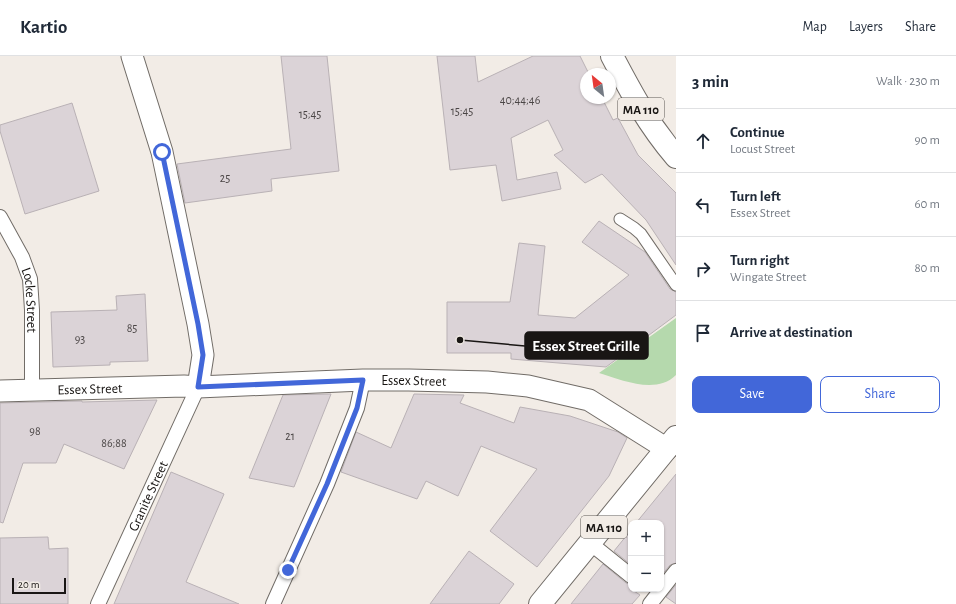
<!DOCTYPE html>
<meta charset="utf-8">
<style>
:root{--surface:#fff;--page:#f6f6f7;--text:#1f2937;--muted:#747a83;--line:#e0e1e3;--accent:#4267d9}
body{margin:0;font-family:"Alegreya Sans",sans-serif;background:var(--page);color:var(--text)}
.controls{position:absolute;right:12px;bottom:12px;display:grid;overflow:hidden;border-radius:8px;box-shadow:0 1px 3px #0004}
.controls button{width:36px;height:36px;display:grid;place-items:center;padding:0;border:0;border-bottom:1px solid var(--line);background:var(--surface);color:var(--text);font:20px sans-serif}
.compass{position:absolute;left:580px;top:12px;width:36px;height:36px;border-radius:50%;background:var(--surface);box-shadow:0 1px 3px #0004;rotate:331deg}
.scale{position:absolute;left:12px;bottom:10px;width:54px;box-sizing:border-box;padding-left:4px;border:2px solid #191614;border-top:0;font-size:11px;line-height:14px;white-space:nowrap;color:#191614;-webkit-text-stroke:3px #f2ece6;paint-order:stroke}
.stop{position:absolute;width:12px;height:12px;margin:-9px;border:3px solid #4267d9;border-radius:50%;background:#fff}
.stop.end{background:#4267d9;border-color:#fff;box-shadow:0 1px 4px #0008}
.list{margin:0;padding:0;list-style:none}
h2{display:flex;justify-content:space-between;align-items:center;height:52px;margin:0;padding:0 16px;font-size:17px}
h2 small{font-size:13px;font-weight:400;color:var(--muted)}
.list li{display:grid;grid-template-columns:26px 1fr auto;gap:12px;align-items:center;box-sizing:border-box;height:64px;padding:0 16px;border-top:1px solid var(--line)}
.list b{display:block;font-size:15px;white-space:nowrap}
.list p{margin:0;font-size:13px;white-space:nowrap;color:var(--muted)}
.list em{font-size:13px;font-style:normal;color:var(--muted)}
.actions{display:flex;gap:8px;padding:12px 16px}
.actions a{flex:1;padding:9px 0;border:1px solid var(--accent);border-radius:8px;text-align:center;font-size:14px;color:var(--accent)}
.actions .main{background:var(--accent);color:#fff}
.icon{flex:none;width:22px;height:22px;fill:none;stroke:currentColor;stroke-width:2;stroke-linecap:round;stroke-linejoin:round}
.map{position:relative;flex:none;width:676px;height:548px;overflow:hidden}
header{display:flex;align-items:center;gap:24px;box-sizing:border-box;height:56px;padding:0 20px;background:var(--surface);border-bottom:1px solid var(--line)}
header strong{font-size:19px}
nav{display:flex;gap:22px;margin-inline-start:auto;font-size:14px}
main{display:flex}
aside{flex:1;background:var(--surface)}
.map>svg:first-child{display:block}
.green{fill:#b5d9ad}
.building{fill:#dbd3d7;stroke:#b9b1b5}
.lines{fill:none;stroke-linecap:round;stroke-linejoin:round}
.pedestrian-casing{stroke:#716c67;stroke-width:13}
.minor-casing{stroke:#716c67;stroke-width:16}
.secondary-casing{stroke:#716c67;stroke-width:23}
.primary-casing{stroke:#716c67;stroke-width:24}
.pedestrian{stroke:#fff;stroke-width:11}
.minor{stroke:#fff;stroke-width:14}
.secondary{stroke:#fff;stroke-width:21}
.primary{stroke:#fff;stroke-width:22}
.route{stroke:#4267d9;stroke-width:5}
.labels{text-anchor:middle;stroke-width:3;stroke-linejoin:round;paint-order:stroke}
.number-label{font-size:12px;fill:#4a4545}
.shield{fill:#f2ece6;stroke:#5a5653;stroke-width:1}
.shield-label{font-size:13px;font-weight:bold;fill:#191614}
.street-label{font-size:14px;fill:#191614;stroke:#f2ece6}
.leader{fill:none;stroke:#191614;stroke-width:1.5}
.callout-dot{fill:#191614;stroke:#f2ece6;stroke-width:1.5}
.callout{fill:#191614;stroke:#191614;stroke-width:1.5}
.callout-label{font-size:15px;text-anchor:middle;font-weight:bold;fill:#fff}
</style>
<header>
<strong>Kartio</strong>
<nav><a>Map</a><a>Layers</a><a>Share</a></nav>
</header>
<main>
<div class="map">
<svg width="676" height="548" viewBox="0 0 676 548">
<rect width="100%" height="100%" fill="#f2ece6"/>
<path class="green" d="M676,262v57c-20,20 -54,5 -77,-2z"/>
<path class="building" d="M281,0h46l12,115 -68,8 1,12 -87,12 -8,-39 114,-15z
M437,0h38l3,26 55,-26h47l9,18h-3v24h16l11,22 5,-2 20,37 38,38v72l-30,-45 -44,-46 -17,9 -31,-28 9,-5 -15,-30 -37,18 6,42 40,-8 4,17 -59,12 -6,-36 -46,5z
M72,47l27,88 -74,23 -25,-83v-6z
M599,165l46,31 25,37 6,3v23l-70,52 -95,-8v-6h-64v-51h63l9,-59 26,3 -7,69 37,3 54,-43 -47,-33z
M145,238l3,67 -38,1v3l-57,2 -2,-55 66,-2 -1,-14z
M331,338l-37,93 -45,-9 34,-83z
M414,338l50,1 -4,8 54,20 6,-16 50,9 48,16 9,6 -18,38 -72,91 -47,-36 47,-62 -56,-23 -23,50 -32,-15 -9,18 -76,-27 15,-40 35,16z
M157,344l-33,69 -60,-25 -8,19h-33l-20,60 -3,-1v-119l82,-2v1z
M171,416l53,22 -38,88 53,22h-125z
M676,418v89l-6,2 -9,11v-53h-25z
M631,474v35l-17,-14z
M48,481l1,12 19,-1v56h-68v-66z
M469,495l45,33 -15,20h-69z
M603,508l23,19 5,1v5l9,6 -8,9h-61z
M676,529v19l-10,-7z"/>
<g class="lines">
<defs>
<path id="pedestrian" d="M620,163l14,9 7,6 35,51"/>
<g id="minor">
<path id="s1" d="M0,161l22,40 8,22 2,31v80"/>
<path d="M590,487l41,33"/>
<path id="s2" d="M98,548l100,-217"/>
<path d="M273,548l54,-120 30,-76 6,-28"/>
<path d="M650,548l26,-33"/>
</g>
<g id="secondary">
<path d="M132,0l30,96 36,172 5,31 -5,32"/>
<path id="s3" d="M0,335l184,-5 14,1 165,-7h46l78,2 41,4 61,14 78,49"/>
</g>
<path id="primary" d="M612,0c20,38 36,68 64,101
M540,548l136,-167"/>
</defs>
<use href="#pedestrian" class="pedestrian-casing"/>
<use href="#minor" class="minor-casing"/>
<use href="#secondary" class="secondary-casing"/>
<use href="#primary" class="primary-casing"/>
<use href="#pedestrian" class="pedestrian"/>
<use href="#minor" class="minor"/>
<use href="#secondary" class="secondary"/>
<use href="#primary" class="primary"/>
</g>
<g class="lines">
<path class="route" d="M162,96l36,172 5,31 -5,32 165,-7 -6,28 -30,76 -39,86"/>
</g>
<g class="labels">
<g class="number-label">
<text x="520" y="48">40;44;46</text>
<text x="462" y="59">15;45</text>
<text x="310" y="62">15;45</text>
<text x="225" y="126">25</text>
<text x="132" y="276">85</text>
<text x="80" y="287">93</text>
<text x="35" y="379">98</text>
<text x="290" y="384">21</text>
<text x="114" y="391">86;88</text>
</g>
<g class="shield">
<rect x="618" y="42" width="46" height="22" rx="3"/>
<rect x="581" y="460" width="46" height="22" rx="3"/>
</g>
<g class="shield-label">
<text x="641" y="58">MA 110</text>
<text x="604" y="476">MA 110</text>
</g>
<g class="street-label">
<text dy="5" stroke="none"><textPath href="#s1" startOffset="90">Locke Street</textPath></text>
<text dy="5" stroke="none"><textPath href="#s3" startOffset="414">Essex Street</textPath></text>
<text dy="5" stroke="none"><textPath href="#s3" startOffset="90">Essex Street</textPath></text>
<text dy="5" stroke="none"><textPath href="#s2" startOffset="119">Granite Street</textPath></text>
</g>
</g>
<path class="leader" d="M460 284L525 290"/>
<circle class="callout-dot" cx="460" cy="284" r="4"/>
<rect class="callout" x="525" y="276" width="123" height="27" rx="4"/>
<g class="callout-label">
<text x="586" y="295">Essex Street Grille</text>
</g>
</svg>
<div class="controls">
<button>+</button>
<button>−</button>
</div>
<svg class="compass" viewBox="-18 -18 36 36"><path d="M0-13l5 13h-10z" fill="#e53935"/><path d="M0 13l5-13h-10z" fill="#747a83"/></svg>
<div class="scale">20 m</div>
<div class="stop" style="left:162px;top:96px"></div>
<div class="stop end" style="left:288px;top:514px"></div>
</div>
<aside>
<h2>3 min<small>Walk · 230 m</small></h2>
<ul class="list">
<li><svg class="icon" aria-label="ahead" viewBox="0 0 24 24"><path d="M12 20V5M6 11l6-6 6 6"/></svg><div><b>Continue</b><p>Locust Street</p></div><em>90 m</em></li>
<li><svg class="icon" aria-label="left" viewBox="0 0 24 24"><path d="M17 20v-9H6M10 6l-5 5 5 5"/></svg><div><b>Turn left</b><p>Essex Street</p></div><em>60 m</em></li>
<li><svg class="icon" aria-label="right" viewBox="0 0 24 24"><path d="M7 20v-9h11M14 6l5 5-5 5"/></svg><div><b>Turn right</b><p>Wingate Street</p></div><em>80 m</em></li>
<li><svg class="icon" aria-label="arrive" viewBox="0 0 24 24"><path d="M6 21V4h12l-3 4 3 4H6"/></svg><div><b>Arrive at destination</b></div></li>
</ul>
<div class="actions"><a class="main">Save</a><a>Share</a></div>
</aside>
</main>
